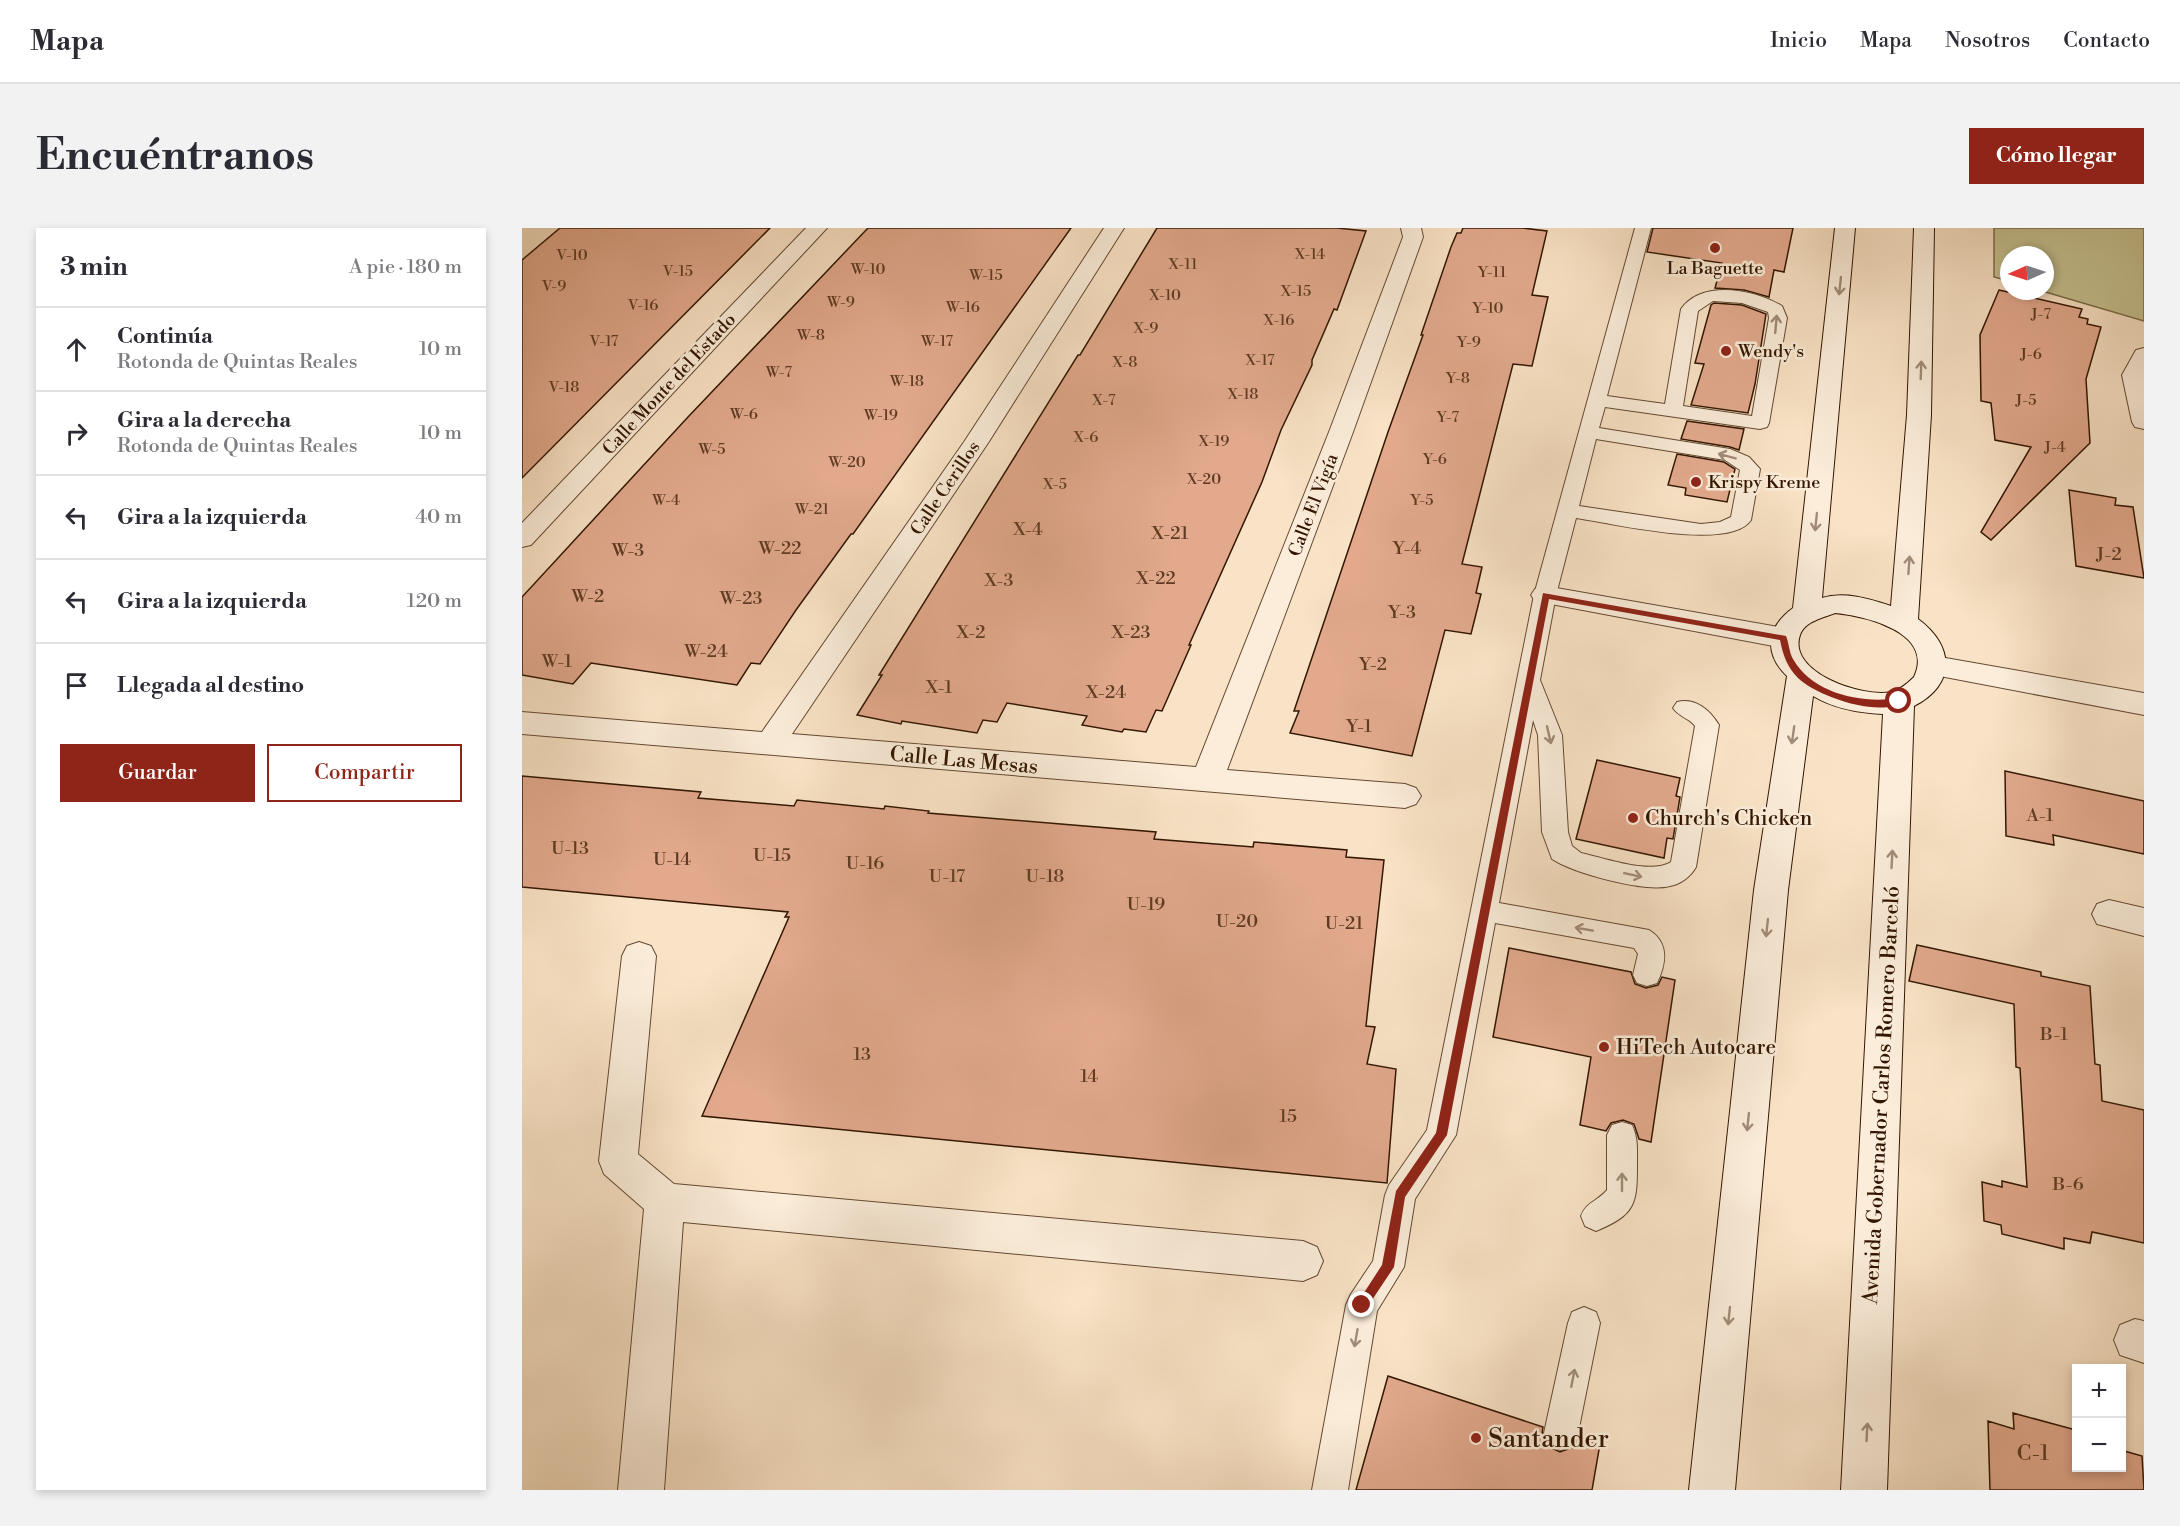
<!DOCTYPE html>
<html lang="es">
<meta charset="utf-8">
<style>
:root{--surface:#fff;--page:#f2f2f3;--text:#2b2b33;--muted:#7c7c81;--line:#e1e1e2;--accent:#8f2418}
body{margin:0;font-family:"Libre Bodoni",serif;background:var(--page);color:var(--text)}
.controls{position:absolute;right:18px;bottom:18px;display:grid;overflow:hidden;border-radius:0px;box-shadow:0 3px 9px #0003}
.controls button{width:54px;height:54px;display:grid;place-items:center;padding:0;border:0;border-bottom:2px solid var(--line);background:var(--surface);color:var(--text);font:30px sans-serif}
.compass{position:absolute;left:1478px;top:18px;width:54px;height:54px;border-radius:50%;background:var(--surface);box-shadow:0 3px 9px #0003;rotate:267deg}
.stop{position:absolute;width:18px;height:18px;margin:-14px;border:4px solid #8f2418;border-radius:50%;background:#fff}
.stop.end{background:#8f2418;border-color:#fff;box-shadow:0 2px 6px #0008}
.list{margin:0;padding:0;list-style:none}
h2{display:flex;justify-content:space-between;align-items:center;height:78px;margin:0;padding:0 24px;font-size:26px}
h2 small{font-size:20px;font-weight:400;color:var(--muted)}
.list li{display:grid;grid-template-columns:39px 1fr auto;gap:18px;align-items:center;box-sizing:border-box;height:84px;padding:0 24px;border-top:2px solid var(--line)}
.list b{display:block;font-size:22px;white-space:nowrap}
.list p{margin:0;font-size:20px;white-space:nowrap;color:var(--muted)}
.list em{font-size:20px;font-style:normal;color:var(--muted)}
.actions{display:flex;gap:12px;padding:18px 24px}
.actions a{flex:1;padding:14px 0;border:2px solid var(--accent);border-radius:0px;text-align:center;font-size:21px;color:var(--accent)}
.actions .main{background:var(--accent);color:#fff}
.icon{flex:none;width:33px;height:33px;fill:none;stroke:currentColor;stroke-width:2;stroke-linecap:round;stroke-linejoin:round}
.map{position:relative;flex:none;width:1622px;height:1262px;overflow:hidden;border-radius:0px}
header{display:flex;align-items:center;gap:36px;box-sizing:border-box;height:84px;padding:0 30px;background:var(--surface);border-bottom:2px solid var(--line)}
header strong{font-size:28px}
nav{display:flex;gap:33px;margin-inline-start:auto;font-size:21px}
.intro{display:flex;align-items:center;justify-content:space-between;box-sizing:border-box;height:144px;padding:0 36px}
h1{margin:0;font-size:42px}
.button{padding:15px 27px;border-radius:0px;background:var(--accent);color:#fff;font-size:21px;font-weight:700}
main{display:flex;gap:36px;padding:0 36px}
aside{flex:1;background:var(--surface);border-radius:0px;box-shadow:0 3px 9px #0003}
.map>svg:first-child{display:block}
.green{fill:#c5c190;stroke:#7c6c48;stroke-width:1.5}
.building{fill:#e2a98d;stroke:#331600;stroke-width:1.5}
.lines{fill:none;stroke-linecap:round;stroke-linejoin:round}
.service-casing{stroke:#644932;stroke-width:2}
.minor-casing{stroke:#644932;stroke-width:2}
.secondary-casing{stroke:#331600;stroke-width:2}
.service{fill:#fbedda;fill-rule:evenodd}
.minor{fill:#fbedda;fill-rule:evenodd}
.secondary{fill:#fbedda;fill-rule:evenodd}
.oneway{stroke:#a18c78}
.route{fill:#8f2418}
.poi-dot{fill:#8f2418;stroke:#fbedda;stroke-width:2}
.labels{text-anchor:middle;stroke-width:5;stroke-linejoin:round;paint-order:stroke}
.far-number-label{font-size:15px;fill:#5f3b23}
.far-poi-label{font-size:18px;fill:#331600;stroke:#fbedda;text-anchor:start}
.far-street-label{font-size:18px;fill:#331600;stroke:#fbedda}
.number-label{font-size:18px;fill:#5f3b23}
.street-label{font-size:21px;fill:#331600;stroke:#fbedda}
.poi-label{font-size:21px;fill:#331600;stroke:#fbedda;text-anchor:start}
.near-number-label{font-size:21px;fill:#5f3b23}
.near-poi-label{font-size:26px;fill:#331600;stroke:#fbedda;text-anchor:start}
</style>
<header>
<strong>Mapa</strong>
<nav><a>Inicio</a><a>Mapa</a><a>Nosotros</a><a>Contacto</a></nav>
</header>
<div class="intro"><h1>Encuéntranos</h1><a class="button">Cómo llegar</a></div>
<main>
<aside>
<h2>3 min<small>A pie · 180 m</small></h2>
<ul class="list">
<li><svg class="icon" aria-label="ahead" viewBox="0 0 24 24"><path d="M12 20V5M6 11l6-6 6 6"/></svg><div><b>Continúa</b><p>Rotonda de Quintas Reales</p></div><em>10 m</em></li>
<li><svg class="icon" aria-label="right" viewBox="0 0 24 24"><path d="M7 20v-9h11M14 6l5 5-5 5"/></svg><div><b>Gira a la derecha</b><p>Rotonda de Quintas Reales</p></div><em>10 m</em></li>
<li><svg class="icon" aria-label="left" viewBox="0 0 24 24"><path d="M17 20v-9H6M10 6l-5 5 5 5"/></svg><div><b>Gira a la izquierda</b></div><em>40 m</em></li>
<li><svg class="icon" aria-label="left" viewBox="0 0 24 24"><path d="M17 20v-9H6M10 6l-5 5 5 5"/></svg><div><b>Gira a la izquierda</b></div><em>120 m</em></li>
<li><svg class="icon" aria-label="arrive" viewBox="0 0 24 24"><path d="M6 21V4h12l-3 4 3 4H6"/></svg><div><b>Llegada al destino</b></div></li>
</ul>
<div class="actions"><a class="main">Guardar</a><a>Compartir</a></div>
</aside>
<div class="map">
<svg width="1622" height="1262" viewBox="0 0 1622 1262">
<rect width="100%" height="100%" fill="#f9e3c6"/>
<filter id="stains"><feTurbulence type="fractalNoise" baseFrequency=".00333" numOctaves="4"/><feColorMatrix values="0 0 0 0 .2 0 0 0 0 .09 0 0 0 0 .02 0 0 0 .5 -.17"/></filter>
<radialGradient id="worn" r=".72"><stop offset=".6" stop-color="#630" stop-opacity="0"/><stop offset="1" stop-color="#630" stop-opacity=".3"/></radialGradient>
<path class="green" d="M1472,0h150v93l-102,-30h3v-36h-36v26l-15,-4z"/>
<path class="building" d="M38,0h210l-248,250v-218z
M346,0h203l-218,306h-2l-55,76 -36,54 -9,-1 -14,22 -146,-22 -18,21 -51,-9v-78l166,-180z
M635,0h180l29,3 -29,79 -3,-1 -22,51v5l-31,65 -19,52 -73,163h2l-29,66 -6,-1 -10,22 -22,-3 -2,3 -40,-7 5,-9 -80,-13 -10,19 -14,-2 -6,13 -75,-12 -1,3 -44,-9 25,-40h-3l199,-320h2z
M941,0h60l24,3 -15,64 16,2 -16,69 -19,-2 -51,200 20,3 -6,26 5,1 -10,40 -26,-4 -33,126 -122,-23 9,-22h-5l94,-279 35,-97h-2l30,-88 6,-14h4z
M1131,0h140l-9,44 -10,-2 -5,27 -25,-7 -29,-2 7,-25 -75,-11z
M1477,62l83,19 -3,8 9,2 -1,5 14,3 -15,52 4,64 -99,97 -10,-8 50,-85 -36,-7 -4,-37 -10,-2 -1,-66z
M1192,75l28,2 24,9 -11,70 -7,29 -57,-8 13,-41 -9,-1 16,-58z
M1165,193l57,8 -5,21 -9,-3 -49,-8z
M1155,226l47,8 11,7 -8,33 -42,-7 1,-7 -18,-3z
M1547,262l47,8 -1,7 18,2 11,71 -68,-12z
M1075,532l83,18 -4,18 4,1 -7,42 -6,-1 -3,20 -88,-19z
M1483,543l139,30v53l-91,-19 1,10 -48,-9z
M0,548l179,16 -3,6 96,8 3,-6 87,9 1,-3 44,5 -1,2 228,19 -2,7 99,8 1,-5 93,8 -1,7 38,3 -18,166 9,1 -8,37 29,5 -9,114 -685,-67 87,-199h-4l3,-5 -266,-25z
M1395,717l124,27v4l49,10 5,78 5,1 2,36 42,9v133l-52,-11 -2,11 -26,-5v11l-62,-15 -1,-9 -17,-4 -2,-39 20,5v-6l25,6 -7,-119 -4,-1 -2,-63 -105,-23z
M987,720l122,24 4,12 11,4 12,-3 4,-8 13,3 -24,162 -12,-3 -5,-15 -11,-4 -12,3 -5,8 -26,-6 11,-68 -98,-20z
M866,1148l155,51 -1,7 5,12 13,6 14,-5 4,-9 22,6 -8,46h-236z
M1491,1185l63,17v37h45v-17l21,6 2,34h-154l-2,-69 26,8z"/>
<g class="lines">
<defs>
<path id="service" d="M1113,0h16l-44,168 58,8 16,-95c22,-30 74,-19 101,-3l5,12 -18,105 -2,4 -7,2 -155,-22 -6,21 131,21 19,8 11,12 -9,51c-21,32 -140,3 -175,-2l-20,77 -16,85 22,55 6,97 4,14 9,7c24,5 69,22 90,9l24,-136c-6,-8 -16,-9 -22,-18l4,-6c18,-5 33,8 42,23l-23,142c-5,9 -15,17 -26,19 -25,7 -97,-13 -118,-27l-10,-27 -4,-97 -5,-15 -34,183 150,27c21,13 17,34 8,53l-10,3 -10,-3 -4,-8 5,-21 -4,-6 -139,-25 -39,212 -41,64 -11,68 -27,44 -29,179h-36l34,-185 5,-11 22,-33 12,-66 4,-10 38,-55 107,-535zM1191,73l29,2 26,9 1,6 -17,98 -69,-10 15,-95zM1074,211l129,21 15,10 -9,47 -11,5 -19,2 -122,-18z
M1100,894l10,3c6,13 5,24 5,37 0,41 0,52 -41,69l-11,-5 -4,-10c6,-15 16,-14 26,-26v-55l5,-10z
M1062,1079l12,5 4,11 -22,110 -5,12 -12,5 -12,-5 -5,-12 24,-110 4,-11z"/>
<path id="minor" d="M284,0h21l-296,317 -9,2v-24z
M582,0h20l-136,215 -196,291 404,33 133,-335 74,-195 -2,-9h20l2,9 -70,195 -126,338 178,14 11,4 5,8 -5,8 -11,4 -883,-74v-22l240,20 202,-290z
M1622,120v81l-9,-2 -3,-5 -10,-47 14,-25z
M1023,358l239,42 10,3 4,7 -4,7 -10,3 -249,-47 -4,-6 4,-6z
M1412,428l210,37v22l-220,-42 -5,-7 5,-7z
M1587,672l35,8v28l-47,-12 -5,-10 5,-10z
M117,714l12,4 5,10 -18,198 36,30 629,57 14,6 6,14 -6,14 -14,6 -620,-59 -19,268h-46l26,-281 -40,-35 -5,-13 23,-205 5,-10z
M1613,1091l9,2v42l-24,-8 -6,-15 6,-15z"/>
<path id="secondary" d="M1313,0h20l-33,370c22,-7 48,1 69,8l16,-191 7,-187h20l-3,187 -13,204c37,27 38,66 -4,87l-27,784h-46l42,-776c-24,-1 -48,-5 -70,-18l-25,194 -53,600h-46l65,-600 33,-214c-24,-23 -20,-49 6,-68zM1313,385c30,3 100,19 79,64 -6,6 -14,13 -23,15 -28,6 -104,-19 -91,-57 5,-14 23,-17 35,-22z"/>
</defs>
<use href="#service" class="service-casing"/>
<use href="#minor" class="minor-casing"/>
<use href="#secondary" class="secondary-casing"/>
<use href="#service" class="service"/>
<use href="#minor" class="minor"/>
<use href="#secondary" class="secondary"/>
</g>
<defs><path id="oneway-shaft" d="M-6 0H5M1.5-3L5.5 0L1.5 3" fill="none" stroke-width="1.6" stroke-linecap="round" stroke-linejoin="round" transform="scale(1.5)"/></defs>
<g class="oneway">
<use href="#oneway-shaft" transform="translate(1318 58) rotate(96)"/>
<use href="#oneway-shaft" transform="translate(1254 96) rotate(-85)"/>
<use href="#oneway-shaft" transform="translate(1399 142) rotate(-88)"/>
<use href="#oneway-shaft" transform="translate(1205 228) rotate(-165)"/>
<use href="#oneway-shaft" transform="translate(1294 294) rotate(96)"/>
<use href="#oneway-shaft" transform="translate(1387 337) rotate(-86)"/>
<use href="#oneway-shaft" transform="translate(1027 507) rotate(77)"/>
<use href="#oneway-shaft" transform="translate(1271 507) rotate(98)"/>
<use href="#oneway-shaft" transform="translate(1370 631) rotate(-87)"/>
<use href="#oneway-shaft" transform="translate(1111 647) rotate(12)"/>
<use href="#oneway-shaft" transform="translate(1245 700) rotate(96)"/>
<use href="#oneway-shaft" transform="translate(1062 701) rotate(-170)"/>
<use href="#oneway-shaft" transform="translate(1226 894) rotate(96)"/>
<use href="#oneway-shaft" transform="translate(1100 954) rotate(-90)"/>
<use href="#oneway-shaft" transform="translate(1207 1088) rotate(96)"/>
<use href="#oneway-shaft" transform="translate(834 1110) rotate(100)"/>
<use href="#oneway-shaft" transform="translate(1051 1150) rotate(-79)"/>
<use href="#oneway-shaft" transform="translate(1345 1204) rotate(-87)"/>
</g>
<path class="route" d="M1021,365l243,43c3,7 3,16 7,23 20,35 69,45 106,39l4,3c-21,18 -87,-5 -105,-23 -11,-11 -15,-23 -18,-38l-231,-41 -102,536 -42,62 -11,70 -28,42 -4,2 -6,-6 26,-40 14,-74 40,-58z"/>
<g class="poi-dot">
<circle cx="1193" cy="20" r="6"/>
<circle cx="1204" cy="123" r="6"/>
<circle cx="1174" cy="254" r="6"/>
<circle cx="1111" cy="590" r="6"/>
<circle cx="1082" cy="819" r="6"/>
<circle cx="954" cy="1210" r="6"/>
</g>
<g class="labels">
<g class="far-number-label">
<text x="788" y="31">X-14</text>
<text x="50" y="32">V-10</text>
<text x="661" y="41">X-11</text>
<text x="346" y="46">W-10</text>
<text x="156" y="48">V-15</text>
<text x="970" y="49">Y-11</text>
<text x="464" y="52">W-15</text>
<text x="32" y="63">V-9</text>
<text x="774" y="68">X-15</text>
<text x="643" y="72">X-10</text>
<text x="319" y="79">W-9</text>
<text x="121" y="82">V-16</text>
<text x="441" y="84">W-16</text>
<text x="966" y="85">Y-10</text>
<text x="1519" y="91">J-7</text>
<text x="757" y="97">X-16</text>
<text x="624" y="105">X-9</text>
<text x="289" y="112">W-8</text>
<text x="82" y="118">V-17</text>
<text x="415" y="118">W-17</text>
<text x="947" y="119">Y-9</text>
<text x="1509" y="131">J-6</text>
<text x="738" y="137">X-17</text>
<text x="603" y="139">X-8</text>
<text x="257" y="149">W-7</text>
<text x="936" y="155">Y-8</text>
<text x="385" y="158">W-18</text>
<text x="42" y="164">V-18</text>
<text x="721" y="171">X-18</text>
<text x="582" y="177">X-7</text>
<text x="1504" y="177">J-5</text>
<text x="222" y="191">W-6</text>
<text x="359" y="192">W-19</text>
<text x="926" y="194">Y-7</text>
<text x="564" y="214">X-6</text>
<text x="692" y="218">X-19</text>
<text x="1533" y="224">J-4</text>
<text x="190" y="226">W-5</text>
<text x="913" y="236">Y-6</text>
<text x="325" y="239">W-20</text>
<text x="682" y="256">X-20</text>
<text x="533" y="261">X-5</text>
<text x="144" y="277">W-4</text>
<text x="900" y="277">Y-5</text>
<text x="290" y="286">W-21</text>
</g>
<g class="far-poi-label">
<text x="1193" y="46" text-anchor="middle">La Baguette</text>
<text x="1216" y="129">Wendy's</text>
<text x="1186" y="260">Krispy Kreme</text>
</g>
<g class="far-street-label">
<text transform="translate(147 156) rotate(-47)" y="6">Calle Monte del Estado</text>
<text transform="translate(423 260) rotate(-56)" y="6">Calle Cerillos</text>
<text transform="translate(791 277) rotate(-69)" y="6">Calle El Vigía</text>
</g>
<g class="number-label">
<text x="506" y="307">X-4</text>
<text x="648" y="311">X-21</text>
<text x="258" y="326">W-22</text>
<text x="885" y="326">Y-4</text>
<text x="106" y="328">W-3</text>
<text x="1587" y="332">J-2</text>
<text x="634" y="356">X-22</text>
<text x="477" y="358">X-3</text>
<text x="66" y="374">W-2</text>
<text x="219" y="376">W-23</text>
<text x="880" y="390">Y-3</text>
<text x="449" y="410">X-2</text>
<text x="609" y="410">X-23</text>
<text x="184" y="429">W-24</text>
<text x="35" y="439">W-1</text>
<text x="851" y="442">Y-2</text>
<text x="417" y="465">X-1</text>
<text x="584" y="470">X-24</text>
<text x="837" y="504">Y-1</text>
<text x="1518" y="593">A-1</text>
<text x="48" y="626">U-13</text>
<text x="250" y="633">U-15</text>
<text x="150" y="637">U-14</text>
<text x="343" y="641">U-16</text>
<text x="425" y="654">U-17</text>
<text x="523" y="654">U-18</text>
<text x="624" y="682">U-19</text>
<text x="715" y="699">U-20</text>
<text x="822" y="701">U-21</text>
<text x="1532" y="812">B-1</text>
<text x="340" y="832">13</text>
<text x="567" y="854">14</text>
<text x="766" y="894">15</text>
<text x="1546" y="962">B-6</text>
</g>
<g class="street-label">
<text transform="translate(442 532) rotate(5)" y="7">Calle Las Mesas</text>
<text transform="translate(1359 867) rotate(-87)" y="7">Avenida Gobernador Carlos Romero Barceló</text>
</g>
<g class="poi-label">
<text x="1123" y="597">Church's Chicken</text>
<text x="1094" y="826">HiTech Autocare</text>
</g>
<g class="near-number-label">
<text x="1511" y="1232">C-1</text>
</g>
<g class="near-poi-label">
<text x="966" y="1219">Santander</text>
</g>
</g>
<rect width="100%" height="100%" filter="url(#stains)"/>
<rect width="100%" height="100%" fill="url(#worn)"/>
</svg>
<div class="controls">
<button>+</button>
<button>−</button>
</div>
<svg class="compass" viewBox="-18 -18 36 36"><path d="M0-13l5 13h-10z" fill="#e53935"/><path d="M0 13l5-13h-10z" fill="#7c7c81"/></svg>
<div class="stop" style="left:1377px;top:473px"></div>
<div class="stop end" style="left:840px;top:1077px"></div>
</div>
</main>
